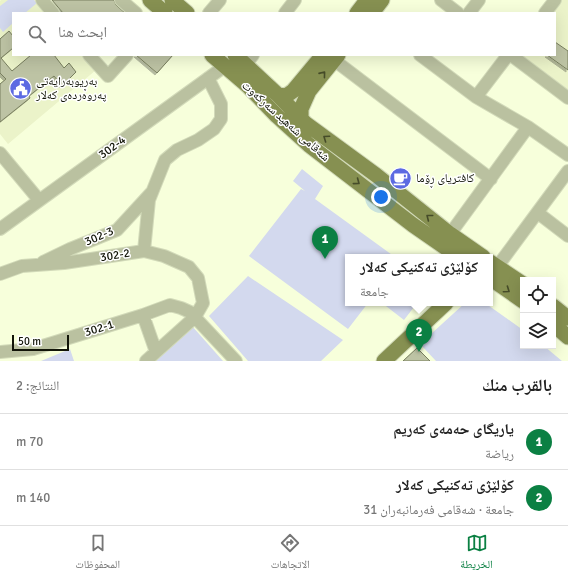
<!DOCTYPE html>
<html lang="ar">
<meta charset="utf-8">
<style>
:root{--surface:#fff;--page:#f2f2f2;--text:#222;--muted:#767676;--line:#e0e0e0;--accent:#0b8043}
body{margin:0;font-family:Signika,"Noto Naskh Arabic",sans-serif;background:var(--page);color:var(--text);direction:rtl}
.controls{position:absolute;right:12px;bottom:12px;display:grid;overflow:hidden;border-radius:0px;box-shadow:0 4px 16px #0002}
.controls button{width:36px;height:36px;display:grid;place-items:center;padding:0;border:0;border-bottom:1px solid var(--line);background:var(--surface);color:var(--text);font:20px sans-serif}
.scale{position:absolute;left:12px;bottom:10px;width:57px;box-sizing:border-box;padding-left:4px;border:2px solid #121508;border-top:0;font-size:11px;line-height:14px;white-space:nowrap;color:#121508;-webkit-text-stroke:3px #fff;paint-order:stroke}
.you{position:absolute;left:381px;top:197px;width:14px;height:14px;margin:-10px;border:3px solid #fff;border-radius:50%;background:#1a73e8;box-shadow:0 0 0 6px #1a73e833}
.badge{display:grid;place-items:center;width:26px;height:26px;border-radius:50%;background:var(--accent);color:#fff;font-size:13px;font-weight:700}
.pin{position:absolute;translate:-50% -33px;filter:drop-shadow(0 1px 2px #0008)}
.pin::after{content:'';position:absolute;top:21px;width:14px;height:12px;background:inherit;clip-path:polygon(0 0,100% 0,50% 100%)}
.popup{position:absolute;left:345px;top:254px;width:148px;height:52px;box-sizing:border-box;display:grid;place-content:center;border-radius:0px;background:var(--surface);filter:drop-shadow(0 1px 3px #0005);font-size:13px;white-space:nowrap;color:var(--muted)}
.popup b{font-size:15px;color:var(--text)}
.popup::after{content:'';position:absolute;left:50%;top:100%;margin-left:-8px;border:8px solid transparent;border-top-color:var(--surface)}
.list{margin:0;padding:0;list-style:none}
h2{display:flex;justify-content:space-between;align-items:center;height:52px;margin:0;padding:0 16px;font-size:17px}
h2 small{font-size:13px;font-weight:400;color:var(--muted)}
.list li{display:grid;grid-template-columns:26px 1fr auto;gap:12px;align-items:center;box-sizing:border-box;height:56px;padding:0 16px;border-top:1px solid var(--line)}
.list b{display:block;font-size:15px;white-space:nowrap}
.list p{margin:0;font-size:13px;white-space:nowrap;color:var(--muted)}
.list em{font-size:13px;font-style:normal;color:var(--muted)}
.icon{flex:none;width:22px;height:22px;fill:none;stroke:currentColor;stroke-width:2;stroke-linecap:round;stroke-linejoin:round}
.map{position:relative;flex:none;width:568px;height:361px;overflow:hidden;direction:ltr}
.search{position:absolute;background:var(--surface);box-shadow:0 4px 16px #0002;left:12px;right:12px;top:12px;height:44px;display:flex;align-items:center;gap:10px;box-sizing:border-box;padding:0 14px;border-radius:0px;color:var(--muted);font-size:15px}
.sheet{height:164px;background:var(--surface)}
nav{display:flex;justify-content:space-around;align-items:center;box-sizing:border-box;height:56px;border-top:1px solid var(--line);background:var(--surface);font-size:11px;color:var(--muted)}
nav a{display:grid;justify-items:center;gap:2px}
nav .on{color:var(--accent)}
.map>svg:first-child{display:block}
.built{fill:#ebf3c9}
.green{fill:#d3d9ee}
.building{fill:#bdc3a4;stroke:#797f5f;filter:url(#shadow)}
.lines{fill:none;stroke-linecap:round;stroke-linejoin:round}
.minor-casing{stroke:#d2dab9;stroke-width:14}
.major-casing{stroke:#d2dab9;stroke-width:17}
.minor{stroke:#bac1a0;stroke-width:12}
.major{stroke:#869051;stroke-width:15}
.oneway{stroke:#464c29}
.labels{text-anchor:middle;stroke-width:3;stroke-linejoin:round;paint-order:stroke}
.poi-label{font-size:12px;fill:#121508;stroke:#fff;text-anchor:start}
.street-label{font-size:12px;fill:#121508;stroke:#fff}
</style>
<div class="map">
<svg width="568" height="361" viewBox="0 0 568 361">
<defs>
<filter id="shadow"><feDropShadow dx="-2" dy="2" stdDeviation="0" flood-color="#0004"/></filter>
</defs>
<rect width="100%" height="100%" fill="#f7ffdb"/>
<path class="built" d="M1,0h34l11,13h-33v42h70l13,15 -88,74 -8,-10v-133z
M558,0h10v92l-52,-37h39v-42h-7z"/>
<path class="green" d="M8,0h26l3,3 -12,10h-12v10l-10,9 -3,-4v-22z
M302,169l21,17 -8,13 80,58h-47v46h20l-20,26 -99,-73 52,-67 4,2 -12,-10z
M248,276l95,64 -22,21h-73l-39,-45z
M382,303h35l-13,17z
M465,303h20l38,27v16h21l18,15h-126l-16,-17z
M192,326l31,35h-69z
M70,349l4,12h-33z"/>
<path class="building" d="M52,0h62l2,5 9,8h-62z
M9,31l4,5v12l-12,10 11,13 19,-16h23l10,13 5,-5 7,9 -14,14 -8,-10 -25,20 1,2 -30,24v-38l6,-5 -6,-6v-34z
M555,42l13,9v19l-21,-15h8z
M136,55h37l-16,18z
M417,348l13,13h-27z"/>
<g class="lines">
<defs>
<path id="minor" d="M42,0l11,13
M121,0l15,13
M441,0l17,13
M209,13l11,-13
M285,13l10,-13
M469,13l10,-13
M545,13l10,-13
M89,55l19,21 19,-21
M420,55l56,42 52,30 40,28
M511,55l57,43
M334,60l157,119
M246,64l7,-9
M476,97l32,-42
M0,153l39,47
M538,213l30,23
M0,229l225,-163
M450,234l78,-107
M144,251l5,-51 16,-40 12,-10 21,-10 16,-11 7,-10v-15l-13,-26
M43,262l27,-13 47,-19 34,-37
M497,267l71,-96
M0,274l22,-8 42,-3 80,-12 20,5 25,11 9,11 5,25 -8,14 -49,44
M143,315l13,37
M0,352l33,-3 110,-34 27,-10 11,3 9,4 46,49"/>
<path id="major" d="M150,0l15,13
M172,0l15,13
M357,13l10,-13
M372,13l10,-13
M212,55l36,31 29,30 32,29 104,80 46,32
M235,55l43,40 27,28 71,52 74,59 33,23
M278,95l8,1 7,-5 30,-36
M301,120v-11l8,-18 29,-36
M490,262l33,22
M490,278l33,23
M553,306l15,12
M553,324l15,13
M384,361l62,-58"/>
</defs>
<use href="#minor" class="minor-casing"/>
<use href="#major" class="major-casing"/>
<use href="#minor" class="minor"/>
<use href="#major" class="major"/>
</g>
<defs><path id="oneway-chevron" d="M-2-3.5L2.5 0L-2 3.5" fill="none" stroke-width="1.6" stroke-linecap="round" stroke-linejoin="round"/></defs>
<g class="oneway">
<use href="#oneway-chevron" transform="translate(323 74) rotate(-51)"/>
<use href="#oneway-chevron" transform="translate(326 138) rotate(-145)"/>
<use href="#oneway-chevron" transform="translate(357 182) rotate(37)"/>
<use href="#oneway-chevron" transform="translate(429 217) rotate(-142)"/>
<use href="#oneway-chevron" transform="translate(507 290) rotate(35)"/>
</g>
<defs>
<symbol id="civic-disc" viewBox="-11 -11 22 22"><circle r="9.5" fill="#5c6ae2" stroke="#fff"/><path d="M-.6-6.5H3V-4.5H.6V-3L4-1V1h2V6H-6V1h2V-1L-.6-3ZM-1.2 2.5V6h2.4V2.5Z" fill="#fff"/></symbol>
<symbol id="cafe-disc" viewBox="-11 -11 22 22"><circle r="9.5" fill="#5c6ae2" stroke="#fff"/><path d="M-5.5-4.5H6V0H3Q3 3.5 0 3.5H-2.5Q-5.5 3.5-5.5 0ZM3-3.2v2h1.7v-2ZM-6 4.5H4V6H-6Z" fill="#fff"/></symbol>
</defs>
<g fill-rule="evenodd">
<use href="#civic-disc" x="8" y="76" width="25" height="25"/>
<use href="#cafe-disc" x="388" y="166" width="25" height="25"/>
</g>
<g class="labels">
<g class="poi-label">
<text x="36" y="85">بەڕیوبەرایەتی<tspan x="36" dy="14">پەروەردەی کەلار</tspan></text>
<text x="416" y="182">کافتریای ڕۆما</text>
</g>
<g class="street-label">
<text transform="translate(286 121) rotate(42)" y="4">شەقامی شەهید سەرکەوت</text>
<text transform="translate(112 147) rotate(-36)" y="4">302-4</text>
<text transform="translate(99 236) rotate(-24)" y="4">302-3</text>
<text transform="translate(115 255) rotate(-9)" y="4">302-2</text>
<text transform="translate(99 328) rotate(-17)" y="4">302-1</text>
</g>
</g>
</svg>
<div class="controls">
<button><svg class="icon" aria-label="locate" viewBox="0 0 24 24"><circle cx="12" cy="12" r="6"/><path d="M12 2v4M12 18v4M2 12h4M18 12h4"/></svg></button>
<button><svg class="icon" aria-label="layers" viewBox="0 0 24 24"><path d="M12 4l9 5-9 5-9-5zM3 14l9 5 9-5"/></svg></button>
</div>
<div class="scale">50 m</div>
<div class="you"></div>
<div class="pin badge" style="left:325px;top:259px">1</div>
<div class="pin badge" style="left:419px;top:352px">2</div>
<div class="popup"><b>کۆلێژی تەکنیکی کەلار</b>جامعة</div>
<div class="search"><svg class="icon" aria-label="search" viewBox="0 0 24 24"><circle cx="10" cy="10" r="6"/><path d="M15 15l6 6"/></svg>ابحث هنا</div>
</div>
<section class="sheet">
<h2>بالقرب منك<small>النتائج: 2</small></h2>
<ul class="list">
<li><span class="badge">1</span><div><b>یاریگای ‌حەمەی کەریم</b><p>رياضة</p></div><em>70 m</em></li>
<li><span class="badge">2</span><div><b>کۆلێژی تەکنیکی کەلار</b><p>جامعة · شەقامی فەرمانبەران 31</p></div><em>140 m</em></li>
</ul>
</section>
<nav>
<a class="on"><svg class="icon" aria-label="map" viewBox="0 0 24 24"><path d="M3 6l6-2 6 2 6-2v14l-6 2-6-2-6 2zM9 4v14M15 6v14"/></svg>الخريطة</a>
<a><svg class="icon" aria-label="directions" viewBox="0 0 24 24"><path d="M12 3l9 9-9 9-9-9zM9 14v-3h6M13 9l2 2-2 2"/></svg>الاتجاهات</a>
<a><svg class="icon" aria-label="saved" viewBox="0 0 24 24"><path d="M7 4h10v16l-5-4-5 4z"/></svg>المحفوظات</a>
</nav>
